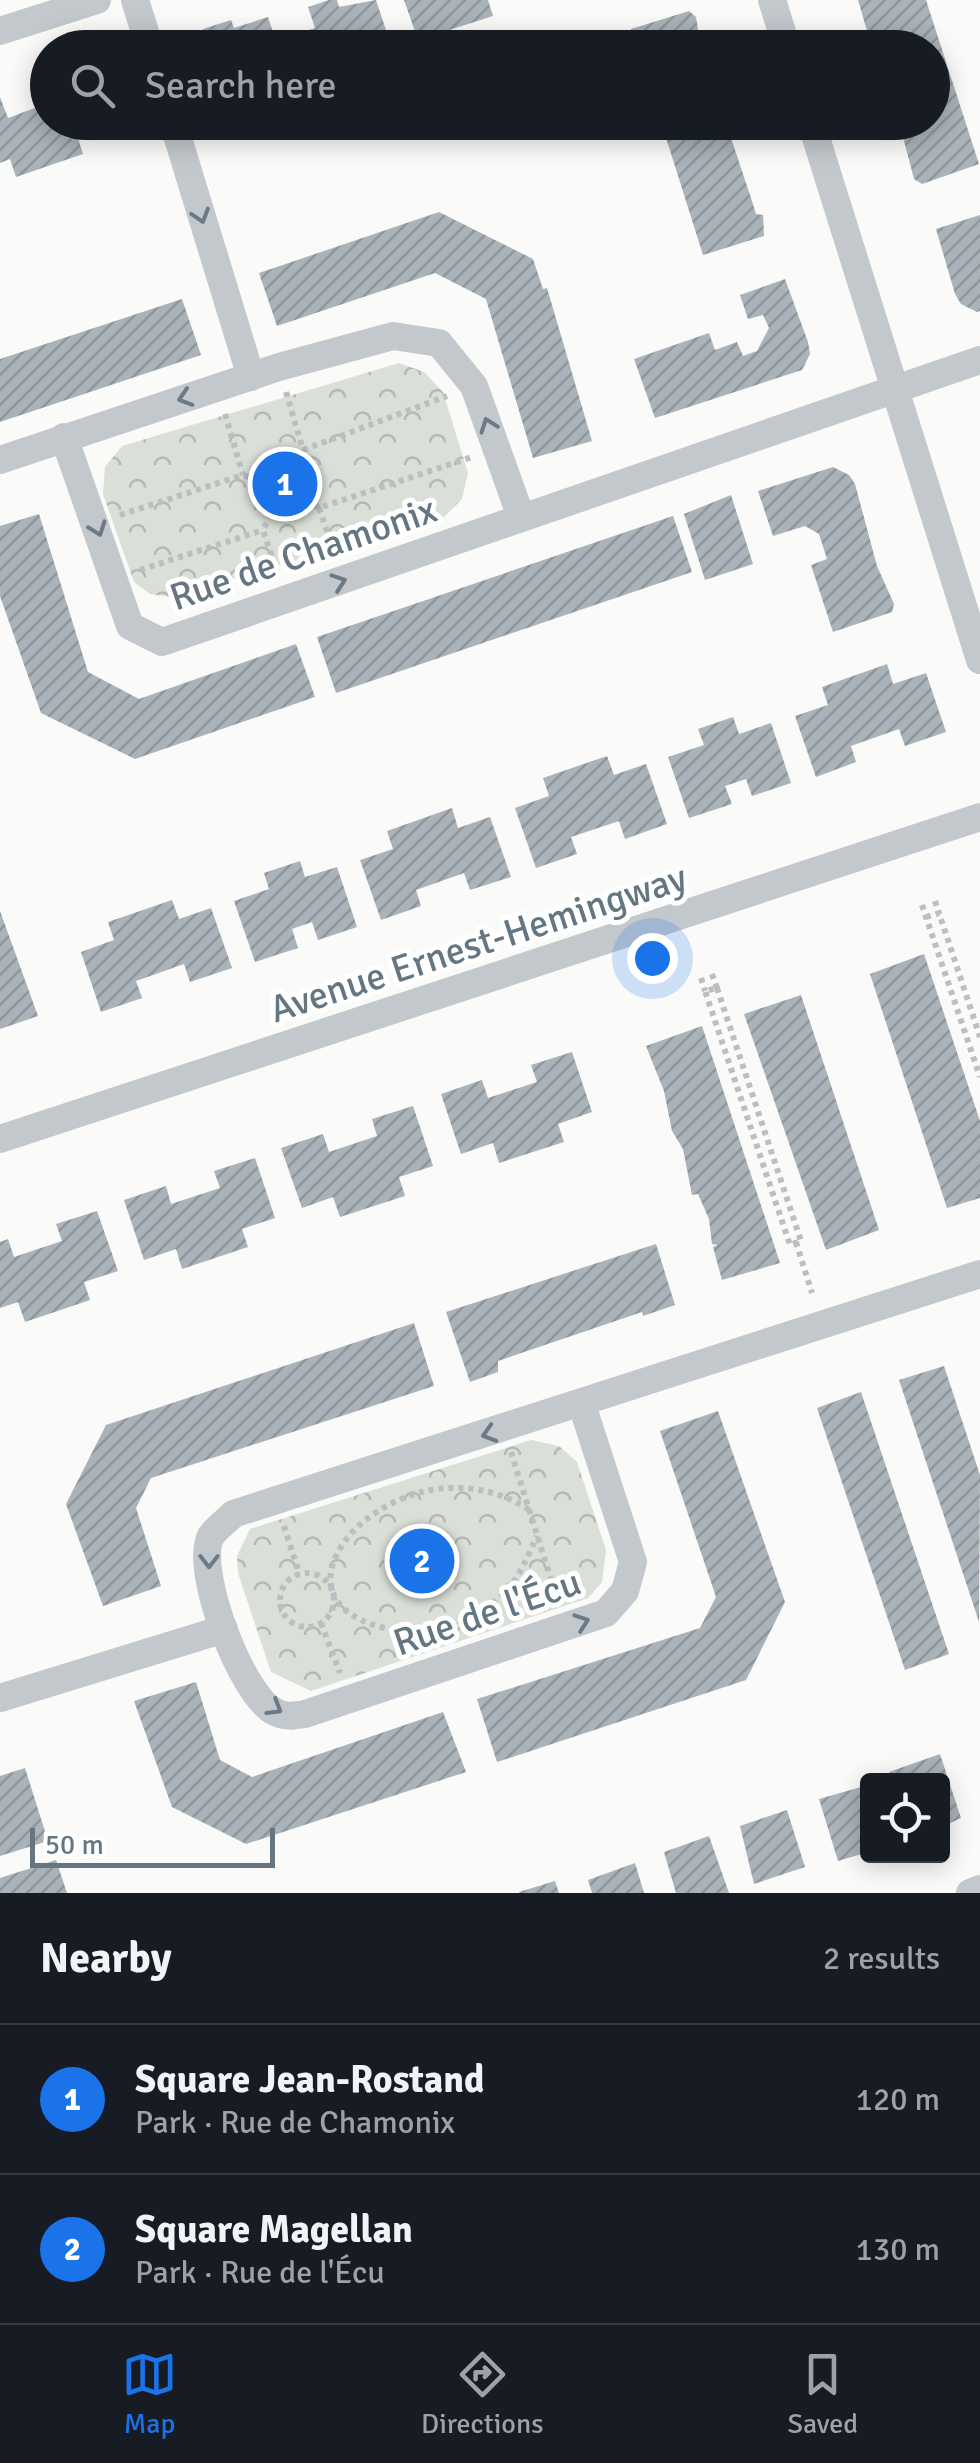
<!DOCTYPE html>
<meta charset="utf-8">
<style>
:root{--surface:#171b24;--page:#242831;--text:#f1f3f6;--muted:#9ea1a6;--line:#363941;--accent:#1a73e8}
body{margin:0;font-family:Signika,sans-serif;background:var(--page);color:var(--text)}
.controls{position:absolute;right:30px;bottom:30px;display:grid;overflow:hidden;border-radius:10px;box-shadow:0 5px 25px #0003}
.controls button{width:90px;height:90px;display:grid;place-items:center;padding:0;border:0;border-bottom:2px solid var(--line);background:var(--surface);color:var(--text);font:50px sans-serif}
.scale{position:absolute;left:30px;bottom:25px;width:245px;box-sizing:border-box;padding-left:10px;border:5px solid #657683;border-top:0;font-size:28px;line-height:35px;white-space:nowrap;color:#657683;-webkit-text-stroke:8px #fff;paint-order:stroke}
.you{position:absolute;left:652px;top:958px;width:35px;height:35px;margin:-25px;border:8px solid #fff;border-radius:50%;background:#1a73e8;box-shadow:0 0 0 15px #1a73e833}
.badge{display:grid;place-items:center;width:65px;height:65px;border-radius:50%;background:var(--accent);color:#fff;font-size:32px;font-weight:700}
.pin{position:absolute;translate:-50% -50%;border:5px solid #fff;box-shadow:0 2px 10px #0006}
.list{margin:0;padding:0;list-style:none}
h2{display:flex;justify-content:space-between;align-items:center;height:130px;margin:0;padding:0 40px;font-size:42px}
h2 small{font-size:32px;font-weight:400;color:var(--muted)}
.list li{display:grid;grid-template-columns:65px 1fr auto;gap:30px;align-items:center;box-sizing:border-box;height:150px;padding:0 40px;border-top:2px solid var(--line)}
.list b{display:block;font-size:38px;white-space:nowrap}
.list p{margin:0;font-size:32px;white-space:nowrap;color:var(--muted)}
.list em{font-size:32px;font-style:normal;color:var(--muted)}
.icon{flex:none;width:55px;height:55px;fill:none;stroke:currentColor;stroke-width:2;stroke-linecap:round;stroke-linejoin:round}
.map{position:relative;flex:none;width:980px;height:1893px;overflow:hidden}
.search{position:absolute;background:var(--surface);box-shadow:0 5px 25px #0003;left:30px;right:30px;top:30px;height:110px;display:flex;align-items:center;gap:25px;box-sizing:border-box;padding:0 35px;border-radius:55px;color:var(--muted);font-size:38px}
.sheet{height:430px;background:var(--surface)}
nav{display:flex;justify-content:space-around;align-items:center;box-sizing:border-box;height:140px;border-top:2px solid var(--line);background:var(--surface);font-size:28px;color:var(--muted)}
nav a{display:grid;justify-items:center;gap:5px}
nav .on{color:var(--accent)}
.map>svg:first-child{display:block}
.park{fill:url(#park-crowns)}
.building{fill:url(#building-hatch)}
.lines{fill:none;stroke-linecap:round;stroke-linejoin:round}
.path{stroke:#bbbfc2;stroke-width:6;stroke-dasharray:5 5;stroke-linecap:butt}
.minor{stroke:#c3c8cc;stroke-width:28}
.oneway{stroke:#6a7a87}
.labels{text-anchor:middle;stroke-width:10;stroke-linejoin:round;paint-order:stroke}
.street-label{font-size:38px;fill:#657683;stroke:#fff}
</style>
<div class="map">
<svg width="980" height="1893" viewBox="0 0 980 1893">
<defs>
<pattern id="park-crowns" width="20" height="18" patternUnits="userSpaceOnUse" patternTransform="scale(2.5)"><rect width="20" height="18" fill="#dadfd7"/><path d="M2 6a3 3 0 1 1 6 0M12 15a3 3 0 1 1 6 0" fill="none" stroke="#b4b9b4"/></pattern>
<pattern id="building-hatch" width="6" height="6" patternUnits="userSpaceOnUse" patternTransform="scale(2.5)"><rect width="6" height="6" fill="#aab3b9"/><path d="M-1 1l2-2M0 6l6-6M5 7l2-2" fill="none" stroke="#8e969c"/></pattern>
</defs>
<rect width="100%" height="100%" fill="#fafaf8"/>
<path class="park" d="M399,363l25,9 19,20 25,81 -6,26 -19,19 -272,79 -21,-3 -16,-12 -31,-88 2,-27 17,-21z
M531,1440l28,6 18,16 29,88 -4,32 -14,16 -277,93 -40,-19 -33,-99 -1,-17 13,-27z"/>
<path class="building" d="M329,0h8l2,7 37,-7 12,36 -5,1 4,11h-80l-5,-16 13,-4 -7,-21z
M404,0h84l5,16 -75,24z
M858,0h68l53,164 -57,20 -8,-5 -15,-57h33v-74h-60z
M689,11l7,6 5,31h-64l-6,-19z
M268,17l10,31h-69l-6,-19 28,-9 3,8z
M0,97l8,21 40,-15v19h58l2,5 -30,11 5,16 -67,23 -6,-18 -10,4z
M661,122h70v16l21,63 4,13 7,1 1,21 -61,19z
M439,212l94,47 10,30 4,-1 45,153 -59,17 -47,-159 -51,-26 -158,53 -18,-53z
M980,215v96l-3,1 -16,-8 -6,-10 -19,-65z
M785,279l23,63 2,12 -8,16 -147,48 -21,-59 75,-26 6,17 22,-8 6,14 14,-5 12,-23 -6,-13 -15,4 -8,-24z
M182,299l19,56 -201,67v-63z
M833,467l16,8 6,9 22,82 17,38 -2,8 -59,20 -22,-67 16,-6 -8,-25 -14,-8 -32,10 -15,-45z
M731,495l22,69 -48,16 -21,-66z
M39,514l49,158 51,27 157,-55 19,53 -180,62 -94,-46 -41,-117v-70z
M673,516l19,56 -356,121 -19,-56z
M887,664l6,20 33,-11 20,59 -41,14 -6,-17 -48,17 5,16 -40,15 -21,-61 33,-11 -6,-18z
M733,717l6,17 32,-11 20,60 -39,13 -6,-17 -21,7 7,18 -43,14 -21,-61 36,-12 -6,-16z
M607,756l7,19 32,-11 21,60 -42,15 -6,-18 -48,16 6,17 -41,14 -21,-60 34,-12 -6,-18z
M452,808l6,20 32,-11 21,60 -41,13 -6,-17 -48,17 5,16 -40,14 -21,-60 33,-11 -6,-18z
M300,861l5,16 32,-10 20,60 -39,13 -6,-18 -20,7 6,19 -43,14 -21,-61 35,-12 -5,-16z
M172,900l7,19 32,-11 21,60 -42,14 -6,-18 -48,17 6,17 -41,14 -20,-60 33,-12 -6,-18z
M0,911l38,105 -38,13z
M924,954l56,167v77l-33,10 -77,-234z
M801,995l78,235 -53,20 -82,-236z
M702,1026l78,237 -58,17 -9,-33 5,-2 -6,-1 -3,-25 -11,-25 -6,1 -9,-46 -11,-18 -8,-40 -18,-45z
M572,1052l20,60 -34,12 6,18 -65,21 -6,-20 -32,11 -20,-60 41,-14 6,18 49,-16 -6,-17z
M413,1106l20,60 -34,11 6,19 -65,21 -7,-20 -31,11 -21,-60 42,-14 6,18 48,-16 -5,-17z
M255,1158l20,60 -33,11 6,18 -66,22 -6,-20 -32,11 -20,-60 42,-14 5,18 49,-16 -6,-17z
M97,1211l21,60 -34,11 6,18 -65,22 -7,-20 -18,6v-66l8,-3 6,18 48,-16 -6,-17z
M656,1244l19,61 -32,11 -1,-4 -144,49v11l-28,10 -24,-70z
M414,1323l20,63 -283,92 -15,30 25,78 -58,20 -37,-102 40,-79z
M944,1366l36,109 -1,147 -80,-242z
M861,1392l88,262 -44,16 -88,-262z
M718,1411l67,191 -39,78 -249,82 -20,-63 223,-71 16,-31 -56,-166z
M196,1682l24,78 32,17 191,-65 23,60 -220,72 -74,-37 -38,-106z
M940,1754l21,64 -19,9v-47h-50l-3,-8z
M25,1768l23,73 -48,15v-80z
M868,1785v67l-30,9 -19,-62z
M787,1810l18,57 -51,17 -14,-58z
M709,1836l20,57h-53l-12,-41z
M56,1860l11,33h-67v-15z
M635,1863l9,30h-52l-4,-13z
M555,1881l4,12h-40v-1z"/>
<g class="lines">
<path class="path" d="M286,392l17,58 -8,22
M225,414l18,61
M303,450l144,-54
M259 493a24 24 0 1 1 48 0a24 24 0 1 1-48 0Z
M306,499l13,9 153,-51
M319,508l16,46
M271,514l-8,16 15,45
M120,515l123,-40 18,6
M140,570l123,-40
M935,901l4,12
M922,905l58,172
M926,917l13,-4 41,124
M712,974l5,14
M701,978l4,13
M717,988l84,253 -11,4 -85,-254z
M796,1242l16,51
M511,1452l47,150
M529,1510c-35,-24 -82,-29 -123,-13 -25,10 -50,26 -65,50 -44,71 59,96 111,80 21,-7 41,-22 56,-38 13,-15 21,-36 29,-53
M284,1526l15,47
M280 1600a27 27 0 1 1 54 0a27 27 0 1 1-54 0Z
M321,1623l19,50"/>
<path class="minor" d="M135,0l15,48
M772,0l15,48
M0,31l97,-31
M173,122l78,255
M811,122l169,538
M64,437l66,189 32,16 818,-282
M0,460l279,-93 114,-31 46,7 35,43 47,131
M0,1139l980,-322
M582,1405l51,157 -8,29 -19,22 -301,101c-12,2 -19,3 -30,-2 -33,-16 -82,-143 -64,-176 5,-8 16,-15 22,-22l747,-240
M0,1698l224,-69
M970,1893l10,-4"/>
</g>
<defs><path id="oneway-chevron" d="M-2-3.5L2.5 0L-2 3.5" fill="none" stroke-width="1.6" stroke-linecap="round" stroke-linejoin="round" transform="scale(2.5)"/></defs>
<g class="oneway">
<use href="#oneway-chevron" transform="translate(201 216) rotate(73)"/>
<use href="#oneway-chevron" transform="translate(185 398) rotate(162)"/>
<use href="#oneway-chevron" transform="translate(488 425) rotate(-110)"/>
<use href="#oneway-chevron" transform="translate(98 529) rotate(70)"/>
<use href="#oneway-chevron" transform="translate(339 582) rotate(-19)"/>
<use href="#oneway-chevron" transform="translate(489 1434) rotate(163)"/>
<use href="#oneway-chevron" transform="translate(209 1561) rotate(90)"/>
<use href="#oneway-chevron" transform="translate(582 1622) rotate(-19)"/>
<use href="#oneway-chevron" transform="translate(275 1708) rotate(31)"/>
</g>
<g class="labels">
<g class="street-label">
<text transform="translate(303 553) rotate(-19)" y="13">Rue de Chamonix</text>
<text transform="translate(478 943) rotate(-18)" y="13">Avenue Ernest-Hemingway</text>
<text transform="translate(487 1612) rotate(-19)" y="13">Rue de l'Écu</text>
</g>
</g>
</svg>
<div class="controls">
<button><svg class="icon" aria-label="locate" viewBox="0 0 24 24"><circle cx="12" cy="12" r="6"/><path d="M12 2v4M12 18v4M2 12h4M18 12h4"/></svg></button>
</div>
<div class="scale">50 m</div>
<div class="you"></div>
<div class="pin badge" style="left:285px;top:484px">1</div>
<div class="pin badge" style="left:422px;top:1561px">2</div>
<div class="search"><svg class="icon" aria-label="search" viewBox="0 0 24 24"><circle cx="10" cy="10" r="6"/><path d="M15 15l6 6"/></svg>Search here</div>
</div>
<section class="sheet">
<h2>Nearby<small>2 results</small></h2>
<ul class="list">
<li><span class="badge">1</span><div><b>Square Jean-Rostand</b><p>Park · Rue de Chamonix</p></div><em>120 m</em></li>
<li><span class="badge">2</span><div><b>Square Magellan</b><p>Park · Rue de l'Écu</p></div><em>130 m</em></li>
</ul>
</section>
<nav>
<a class="on"><svg class="icon" aria-label="map" viewBox="0 0 24 24"><path d="M3 6l6-2 6 2 6-2v14l-6 2-6-2-6 2zM9 4v14M15 6v14"/></svg>Map</a>
<a><svg class="icon" aria-label="directions" viewBox="0 0 24 24"><path d="M12 3l9 9-9 9-9-9zM9 14v-3h6M13 9l2 2-2 2"/></svg>Directions</a>
<a><svg class="icon" aria-label="saved" viewBox="0 0 24 24"><path d="M7 4h10v16l-5-4-5 4z"/></svg>Saved</a>
</nav>
